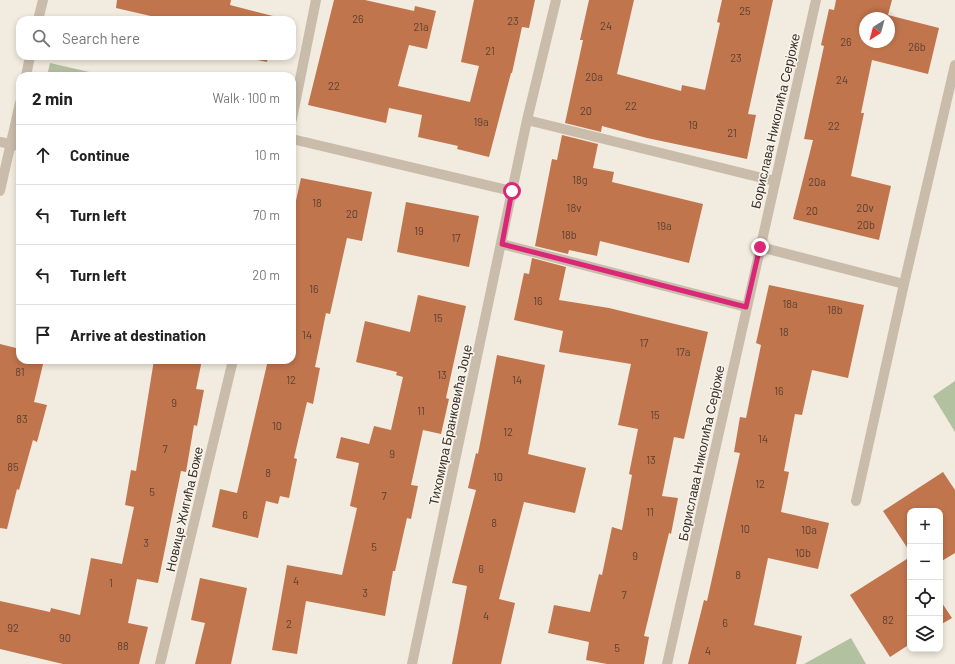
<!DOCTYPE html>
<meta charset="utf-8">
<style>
:root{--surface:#fff;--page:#f6f6f6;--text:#222;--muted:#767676;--line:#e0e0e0}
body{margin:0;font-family:Barlow,sans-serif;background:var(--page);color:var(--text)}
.controls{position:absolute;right:12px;bottom:12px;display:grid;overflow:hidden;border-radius:8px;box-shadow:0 2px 6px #0003}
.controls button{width:36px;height:36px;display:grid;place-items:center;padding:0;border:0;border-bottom:1px solid var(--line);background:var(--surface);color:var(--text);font:20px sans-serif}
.compass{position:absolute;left:859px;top:12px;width:36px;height:36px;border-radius:50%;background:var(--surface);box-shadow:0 2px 6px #0003;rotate:216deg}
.stop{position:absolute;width:12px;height:12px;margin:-9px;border:3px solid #db2777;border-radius:50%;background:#fff}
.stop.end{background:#db2777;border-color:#fff;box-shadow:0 1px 4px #0008}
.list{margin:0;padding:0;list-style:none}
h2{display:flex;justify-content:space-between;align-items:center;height:52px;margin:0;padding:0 16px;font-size:17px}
h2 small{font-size:13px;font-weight:400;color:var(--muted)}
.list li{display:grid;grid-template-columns:26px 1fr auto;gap:12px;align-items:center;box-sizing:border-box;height:60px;padding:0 16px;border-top:1px solid var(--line)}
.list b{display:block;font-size:15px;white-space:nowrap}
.list em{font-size:13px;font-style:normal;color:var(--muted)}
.icon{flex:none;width:22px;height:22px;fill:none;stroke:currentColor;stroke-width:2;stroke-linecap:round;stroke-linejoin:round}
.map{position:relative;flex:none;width:955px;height:664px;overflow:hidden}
.search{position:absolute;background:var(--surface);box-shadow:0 2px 6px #0003;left:16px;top:16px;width:280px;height:44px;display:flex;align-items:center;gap:10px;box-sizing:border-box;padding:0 14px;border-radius:12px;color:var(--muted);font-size:15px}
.panel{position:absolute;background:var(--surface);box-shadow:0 2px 6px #0003;left:16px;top:72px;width:280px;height:292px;border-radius:12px}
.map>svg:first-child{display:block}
.green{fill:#b2c19f}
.building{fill:#c1754d;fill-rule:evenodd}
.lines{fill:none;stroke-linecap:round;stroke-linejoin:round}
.minor{stroke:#cabcab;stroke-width:10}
.route{stroke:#db2777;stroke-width:5}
.labels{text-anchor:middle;stroke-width:3;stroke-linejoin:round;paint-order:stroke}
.number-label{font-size:11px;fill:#5a4133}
.street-label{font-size:13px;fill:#38302a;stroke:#f9f4eb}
</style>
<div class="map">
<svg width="955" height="664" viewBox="0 0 955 664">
<rect width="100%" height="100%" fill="#f2ebdf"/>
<path class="green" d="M50,63l57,13h-60z
M955,381v51l-22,-36z
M851,638l15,26h-62z"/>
<path class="building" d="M117,0h114l-1,5 47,12 -1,3h-108l-52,-12z
M334,0h31l49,11 1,-5 21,5 -9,38 -18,-4 -11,41 72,16 9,-36 -18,-4 13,-62h61l-6,28 -7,-1 -10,46h-1l-22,84 -32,-8 1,-3 -40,-9 4,-22 -33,-7 -3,15 -78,-18z
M589,0h45l-17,74 64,17 1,-6 23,5 15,-67 -3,-1 5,-22h51l-25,114 8,1 -9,44 -100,-21 -45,-12 -1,6 -36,-9 18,-83h-3z
M836,0h56l-4,15 51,13 -11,46 -56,-14 -11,53h3l-13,63 40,10 -12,54 -86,-21 20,-79 -9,-1 20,-93 -3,-1 8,-36 5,1zM865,18h24v24h-24z
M239,56h29l-1,6z
M562,135l36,9 -5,24 21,4 -2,10 91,22 -14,59 -89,-22 -3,15 -28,-6 -1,4 -33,-8 17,-87 5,1z
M301,178l71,14 -10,49 -15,-3 -17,76 -4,-1 -11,54 5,1 -7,36 -6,-2 -13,56 3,1 -8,39 -9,-2 -2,8 -12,-3 -8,37 -46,-11 8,-38 17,4 31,-133h24v-141z
M406,202l73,14 -10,51 -72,-15z
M532,258l34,9 -7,33 50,8 99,24 -24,107 -10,-2 -12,59 16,2 -7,36 -2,-1 -25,103 5,1 -5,27h-37l-21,-4 3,-18 -41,-9 6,-28 36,7 9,-38 3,1 10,-48 10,3 10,-55 -3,-1 9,-45 -20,-4 13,-61 -72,-12 4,-21 -49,-11 10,-47 5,1z
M769,285l95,20 -16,73 -36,-8 -10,45 -7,-1 -11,57 5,1 -8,40 48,11 -11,46 -50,-11 -14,67 48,11 -6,28h-108l16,-64 3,1 33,-148 -6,-1 6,-35 6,1 15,-73 -5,-2z
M418,295l48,11 -20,92 3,1 -8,35 -18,-4 -12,55 7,1 -7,33 -4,-1 -12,53h-2l-8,45 -79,-15 -9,53 -25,-4 15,-85 55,10 15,-67 -7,-2 9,-43 -23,-5 5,-21 28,7 5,-18 17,4 12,-53 -7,-2 1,-3 -41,-10 9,-41 45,11z
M0,344l20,5v11h24l-10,42 13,3 -10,37 -4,-2 -14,50 -2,-1 -10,40 -7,-1z
M497,355l48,10 -17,89 58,14 -11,45 -51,-11 -25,97 16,4 -14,61h-49l15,-78 -15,-3 24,-93 -8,-2 8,-35 2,1z
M154,360h48l-6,29 8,1 -7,36 -3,-1 -8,47 -5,-1 -23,112 -21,-4 -9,44 20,4 -9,37h-76l-63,-15v-48l50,11 1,-4 29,7 11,-57 31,6 12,-57 -9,-2 6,-35 5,1z
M943,472l12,18v63l-15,9v-51h-30v41l-27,-41z
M910,557v87l-20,13 -40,-62z
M200,578l47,10 -16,76h-36l10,-41 -14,-3z
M940,600l12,18 -12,7z"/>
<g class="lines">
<path class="minor" d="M38,20l5,-20
M26,76l4,-20
M292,119l24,-119
M527,120l248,61
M292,139l220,52
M0,142l20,4
M0,191l20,-88
M502,244l244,63
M760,247l144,37
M856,501l48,-217 51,-219
M160,664l73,-304
M412,664l115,-544 29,-120
M667,664l149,-664"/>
</g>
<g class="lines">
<path class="route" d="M512,191l-10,53 244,63 14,-60"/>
</g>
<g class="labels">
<g class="number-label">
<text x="745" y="15">25</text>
<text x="358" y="23">26</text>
<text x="513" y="25">23</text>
<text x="606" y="30">24</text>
<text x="421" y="31">21a</text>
<text x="846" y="46">26</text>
<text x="917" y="51">26b</text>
<text x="490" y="55">21</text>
<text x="736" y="62">23</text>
<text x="594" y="81">20a</text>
<text x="842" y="84">24</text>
<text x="334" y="90">22</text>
<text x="631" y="110">22</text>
<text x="586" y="115">20</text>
<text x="481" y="126">19a</text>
<text x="693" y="129">19</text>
<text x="834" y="130">22</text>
<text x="732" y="137">21</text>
<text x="580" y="184">18g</text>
<text x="817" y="186">20a</text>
<text x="317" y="207">18</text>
<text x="574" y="212">18v</text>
<text x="865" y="212">20v</text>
<text x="812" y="215">20</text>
<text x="352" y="218">20</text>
<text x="866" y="229">20b</text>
<text x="664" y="230">19a</text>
<text x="419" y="235">19</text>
<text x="569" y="239">18b</text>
<text x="456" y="242">17</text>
<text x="314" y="293">16</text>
<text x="538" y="305">16</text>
<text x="790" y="308">18a</text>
<text x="835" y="314">18b</text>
<text x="438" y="322">15</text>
<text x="784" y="336">18</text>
<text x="307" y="339">14</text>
<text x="644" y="347">17</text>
<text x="683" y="356">17a</text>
<text x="20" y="376">81</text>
<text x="442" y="379">13</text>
<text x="291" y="384">12</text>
<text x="517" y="384">14</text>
<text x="779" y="395">16</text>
<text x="174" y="407">9</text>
<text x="421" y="415">11</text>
<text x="655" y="419">15</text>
<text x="22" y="423">83</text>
<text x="277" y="430">10</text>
<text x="508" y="436">12</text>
<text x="763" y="443">14</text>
<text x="165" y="453">7</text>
<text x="392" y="458">9</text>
<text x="651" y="464">13</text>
<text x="13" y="471">85</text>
<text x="268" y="477">8</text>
<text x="498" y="481">10</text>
<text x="760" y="488">12</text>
<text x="152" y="496">5</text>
<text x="384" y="500">7</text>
<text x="650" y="516">11</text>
<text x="245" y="519">6</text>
<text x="494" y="527">8</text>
<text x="745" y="533">10</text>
<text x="809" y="534">10a</text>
<text x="146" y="547">3</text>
<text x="374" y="551">5</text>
<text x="803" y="557">10b</text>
<text x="635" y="560">9</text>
<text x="481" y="573">6</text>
<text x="738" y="579">8</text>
<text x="296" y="585">4</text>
<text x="111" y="587">1</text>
<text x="365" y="597">3</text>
<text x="624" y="599">7</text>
<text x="486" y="620">4</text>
<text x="888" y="624">82</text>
<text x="725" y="627">6</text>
<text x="289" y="628">2</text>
<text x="13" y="632">92</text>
<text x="65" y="642">90</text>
<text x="123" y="650">88</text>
<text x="617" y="652">5</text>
<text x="708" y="655">4</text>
</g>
<g class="street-label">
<text transform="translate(775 121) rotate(-77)" y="5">Борислава Николића Серјоже</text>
<text transform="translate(450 425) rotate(-78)" y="5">Тихомира Бранковића Јоце</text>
<text transform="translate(701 453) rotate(-78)" y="5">Борислава Николића Серјоже</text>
<text transform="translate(184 509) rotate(-77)" y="5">Новице Жигића Боже</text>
</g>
</g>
</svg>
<div class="controls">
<button>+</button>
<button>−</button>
<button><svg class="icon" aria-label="locate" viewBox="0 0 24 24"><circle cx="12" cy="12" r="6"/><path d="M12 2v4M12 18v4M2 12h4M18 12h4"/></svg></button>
<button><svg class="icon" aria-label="layers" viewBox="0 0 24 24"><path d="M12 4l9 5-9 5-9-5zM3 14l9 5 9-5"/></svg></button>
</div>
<svg class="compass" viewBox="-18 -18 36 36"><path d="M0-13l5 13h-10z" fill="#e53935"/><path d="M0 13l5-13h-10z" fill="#767676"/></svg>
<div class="stop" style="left:512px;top:191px"></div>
<div class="stop end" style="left:760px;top:247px"></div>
<div class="search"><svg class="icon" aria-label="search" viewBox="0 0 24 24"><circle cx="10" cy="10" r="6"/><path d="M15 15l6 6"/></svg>Search here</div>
<section class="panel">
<h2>2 min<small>Walk · 100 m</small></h2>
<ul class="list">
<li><svg class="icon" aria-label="ahead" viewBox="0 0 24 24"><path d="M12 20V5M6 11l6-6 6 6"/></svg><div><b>Continue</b></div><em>10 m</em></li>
<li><svg class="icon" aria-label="left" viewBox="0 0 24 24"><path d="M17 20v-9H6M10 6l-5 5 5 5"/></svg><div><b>Turn left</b></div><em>70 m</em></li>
<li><svg class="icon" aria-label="left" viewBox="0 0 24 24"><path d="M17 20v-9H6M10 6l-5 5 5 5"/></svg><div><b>Turn left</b></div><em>20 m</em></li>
<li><svg class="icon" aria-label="arrive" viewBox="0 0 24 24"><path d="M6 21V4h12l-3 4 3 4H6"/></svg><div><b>Arrive at destination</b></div></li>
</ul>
</section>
</div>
